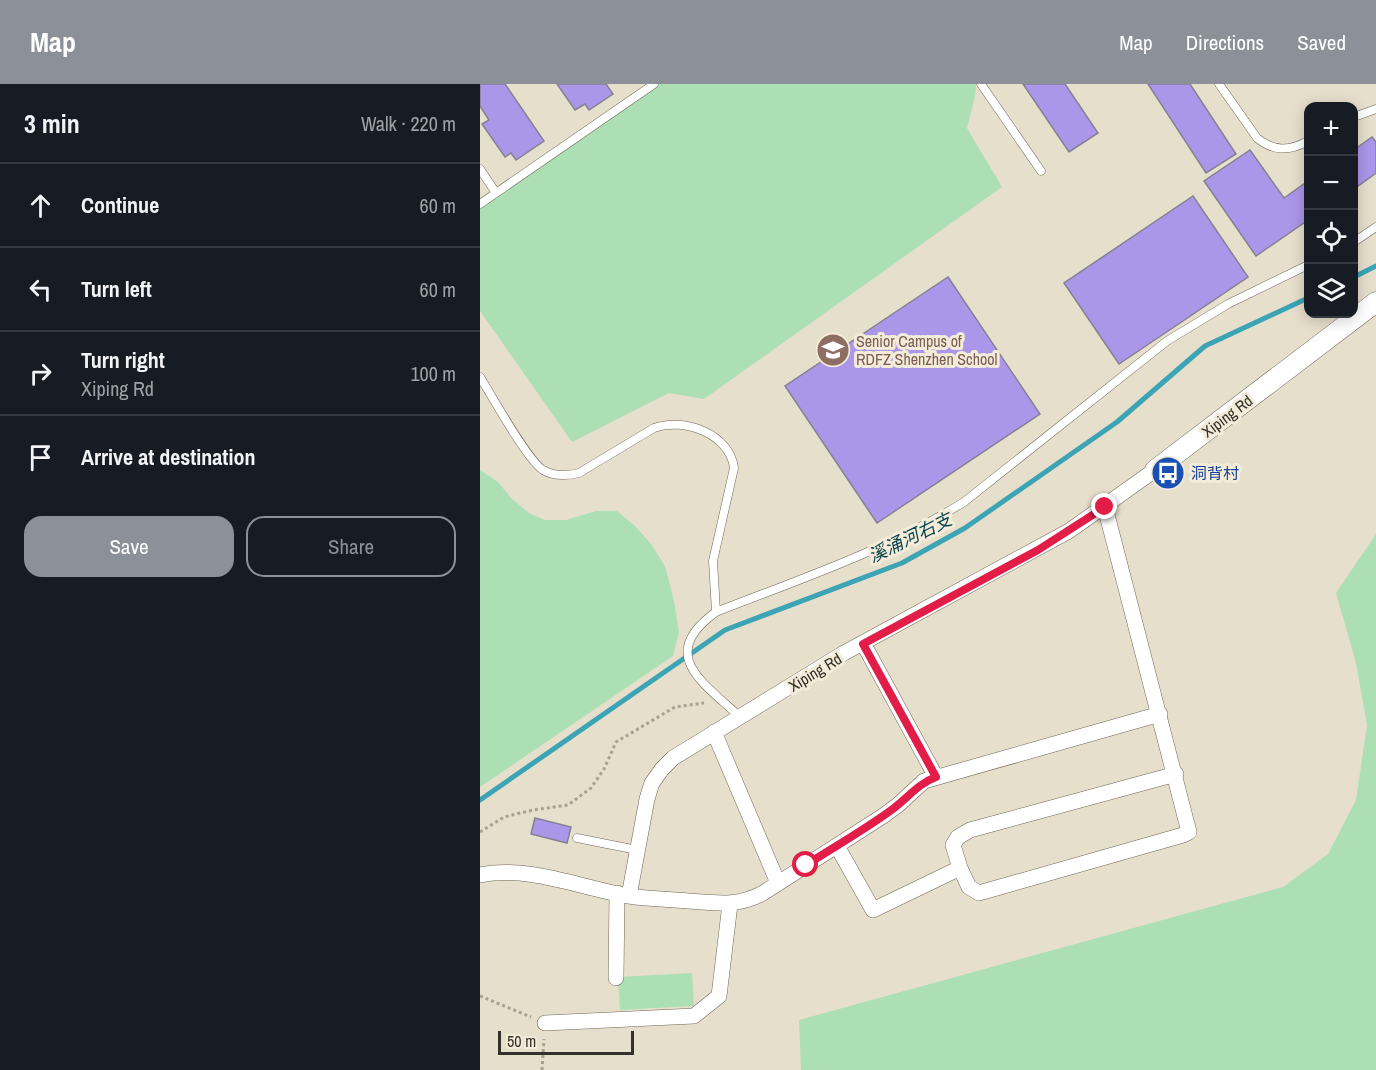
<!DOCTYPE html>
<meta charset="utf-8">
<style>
:root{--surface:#171b24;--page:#242831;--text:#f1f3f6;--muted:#9ea1a6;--line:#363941;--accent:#8c9099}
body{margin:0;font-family:"Archivo Narrow","Noto Sans SC",sans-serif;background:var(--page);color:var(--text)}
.controls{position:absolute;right:18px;top:18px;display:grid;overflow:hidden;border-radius:12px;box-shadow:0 3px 15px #0003}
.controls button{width:54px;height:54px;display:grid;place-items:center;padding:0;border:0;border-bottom:2px solid var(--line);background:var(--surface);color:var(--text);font:30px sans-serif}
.scale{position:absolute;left:18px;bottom:15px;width:136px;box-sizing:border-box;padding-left:6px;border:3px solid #34312a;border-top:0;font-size:16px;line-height:21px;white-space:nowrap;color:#34312a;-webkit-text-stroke:4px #f4ecd9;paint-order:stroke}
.stop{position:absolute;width:18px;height:18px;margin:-14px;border:4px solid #e11d48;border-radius:50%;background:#fff}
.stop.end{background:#e11d48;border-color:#fff;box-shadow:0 2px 6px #0008}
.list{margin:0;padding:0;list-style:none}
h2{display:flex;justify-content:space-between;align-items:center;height:78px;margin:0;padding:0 24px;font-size:26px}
h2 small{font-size:20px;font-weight:400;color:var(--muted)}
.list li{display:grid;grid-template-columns:39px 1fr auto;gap:18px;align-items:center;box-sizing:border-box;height:84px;padding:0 24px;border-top:2px solid var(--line)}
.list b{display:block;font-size:22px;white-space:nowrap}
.list p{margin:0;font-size:20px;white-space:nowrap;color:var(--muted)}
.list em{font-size:20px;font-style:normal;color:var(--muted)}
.actions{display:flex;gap:12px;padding:18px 24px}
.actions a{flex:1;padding:14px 0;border:2px solid var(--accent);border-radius:18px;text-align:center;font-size:21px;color:var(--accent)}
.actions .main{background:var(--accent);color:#fff}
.icon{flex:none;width:33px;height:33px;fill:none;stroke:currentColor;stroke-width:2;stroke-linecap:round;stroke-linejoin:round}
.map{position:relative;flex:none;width:896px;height:986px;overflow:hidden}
header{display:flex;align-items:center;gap:36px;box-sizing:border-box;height:84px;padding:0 30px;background:var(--accent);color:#fff}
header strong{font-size:28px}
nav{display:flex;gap:33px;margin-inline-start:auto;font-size:21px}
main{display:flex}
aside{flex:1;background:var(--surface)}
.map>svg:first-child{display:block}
.green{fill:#addfb5}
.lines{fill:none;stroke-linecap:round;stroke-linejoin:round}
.stream{stroke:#3ca4b5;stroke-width:5}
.building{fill:#ac96e9;stroke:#848192;stroke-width:1.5}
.service-casing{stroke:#6e6756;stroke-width:9}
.minor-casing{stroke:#6e6756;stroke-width:16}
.tertiary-casing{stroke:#6e6756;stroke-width:21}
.path{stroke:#a6a192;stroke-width:3;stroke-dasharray:3 3;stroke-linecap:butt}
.service{stroke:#fff;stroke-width:8}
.minor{stroke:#fff;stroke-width:15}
.tertiary{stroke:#fff;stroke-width:20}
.route{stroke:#e11d48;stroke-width:8}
.labels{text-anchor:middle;stroke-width:6;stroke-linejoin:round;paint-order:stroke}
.education-label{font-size:16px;fill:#785e54;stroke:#f4ecd9;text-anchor:start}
.street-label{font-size:16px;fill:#34312a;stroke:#f4ecd9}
.transit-label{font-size:16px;fill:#164399;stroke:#f4ecd9;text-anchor:start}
.water-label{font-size:18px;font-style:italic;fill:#05454f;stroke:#f4ecd9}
</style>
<header>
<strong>Map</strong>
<nav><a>Map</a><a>Directions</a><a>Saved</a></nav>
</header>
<main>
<aside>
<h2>3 min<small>Walk · 220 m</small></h2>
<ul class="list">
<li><svg class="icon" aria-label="ahead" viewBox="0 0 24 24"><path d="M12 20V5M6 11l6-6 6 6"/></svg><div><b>Continue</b></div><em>60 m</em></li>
<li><svg class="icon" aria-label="left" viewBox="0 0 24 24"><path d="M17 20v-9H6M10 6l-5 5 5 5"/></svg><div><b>Turn left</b></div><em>60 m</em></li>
<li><svg class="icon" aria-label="right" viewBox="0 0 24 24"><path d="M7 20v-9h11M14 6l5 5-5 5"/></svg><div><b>Turn right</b><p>Xiping Rd</p></div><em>100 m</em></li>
<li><svg class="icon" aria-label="arrive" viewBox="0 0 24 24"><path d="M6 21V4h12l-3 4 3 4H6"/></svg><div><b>Arrive at destination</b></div></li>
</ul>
<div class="actions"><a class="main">Save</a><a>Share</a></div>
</aside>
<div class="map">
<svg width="896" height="986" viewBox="0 0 896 986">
<rect width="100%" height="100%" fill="#e6dfcc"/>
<path class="green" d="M175,0h321l-1,13 -8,31 35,59 -298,212 -35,-6 -97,49 -92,-131v-110z
M0,386l18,12 13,16 18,15 16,7h21l30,-9h21l18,15 16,18 14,22 9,35 5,31 -6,24 -193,131z
M896,450v536h-575l-2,-50 484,-133 45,-33 28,-54 11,-75 -11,-62 -20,-70z
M212,889l2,33 -74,4 -2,-33z"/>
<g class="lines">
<path class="stream" d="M874,193l22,-11
M0,716l245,-170 177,-67 63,-35 152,-106 88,-76 103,-48"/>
</g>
<path class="building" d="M0,0h25l39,57 -28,19 -5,-7 -6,4 -23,-33 7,-4 -9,-14z
M77,0h49l7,10 -24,16 -4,-6 -10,6z
M543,0h42l33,49 -29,19z
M668,0h42l46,70 -30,19z
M892,53l4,5v31l-22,16v-39z
M770,66l34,48 24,-17v39l-52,36 -52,-75z
M713,112l55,81 -129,87 -55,-81z
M468,193l92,137 -163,109 -92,-137z
M55,734l36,9 -4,16 -36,-9z"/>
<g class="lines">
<defs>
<path id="service" d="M501,0l60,87
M739,0l38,54c17,14 33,13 51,3
M874,33l22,-8
M0,85l16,24
M0,120l174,-120
M874,158l22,-15
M0,293c12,19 47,83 63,93 12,7 24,6 36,3l75,-45c30,-11 76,6 80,40l-21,93 3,51
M259,632c-37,-34 -82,-62 -23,-104 84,-33 171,-62 248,-110l203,-161 61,-37 80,-39
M97,754l60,12"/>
<path id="minor" d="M383,559l73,134
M234,648l64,151
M357,762l36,64 87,-42 -7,-23 5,-8 12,-7 206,-56
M480,784l9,19 10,6 204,-58 6,-3 -84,-325
M0,791c50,-10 100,13 149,21 19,3 39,3 59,5 29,2 49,6 75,-8l120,-77 15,-11 26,-24 236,-67
M149,812l18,-97 5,-16 10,-14 11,-11 171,-105 225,-122 86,-61
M136,894l1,-85
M65,939l149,-7 25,-20 11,-92"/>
<path id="tertiary" d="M675,386l221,-168"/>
</defs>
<use href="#service" class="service-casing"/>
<use href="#minor" class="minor-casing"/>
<use href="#tertiary" class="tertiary-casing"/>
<path class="path" d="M0,748l24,-15 29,-7 35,-5 23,-17 13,-19 12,-27 59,-35 29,-4
M0,912l51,21
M62,986l2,-31"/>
<use href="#service" class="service"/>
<use href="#minor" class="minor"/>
<use href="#tertiary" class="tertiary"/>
</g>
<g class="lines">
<path class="route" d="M326,781c28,-18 58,-35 84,-54 16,-11 27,-27 46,-34l-73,-133 175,-94 67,-43"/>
</g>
<defs>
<symbol id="school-disc" viewBox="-11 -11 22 22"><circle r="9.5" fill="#8d6e63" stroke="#f4ecd9"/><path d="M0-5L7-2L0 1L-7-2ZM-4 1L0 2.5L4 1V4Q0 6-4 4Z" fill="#fff"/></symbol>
<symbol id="bus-disc" viewBox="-11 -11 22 22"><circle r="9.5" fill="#1a4fb4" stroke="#f4ecd9"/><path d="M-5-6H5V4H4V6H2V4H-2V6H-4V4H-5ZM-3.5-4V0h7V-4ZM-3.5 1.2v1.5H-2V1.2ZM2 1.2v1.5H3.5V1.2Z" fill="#fff"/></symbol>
</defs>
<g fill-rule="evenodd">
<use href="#school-disc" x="334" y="247" width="38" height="38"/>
<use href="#bus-disc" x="669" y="370" width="38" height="38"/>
</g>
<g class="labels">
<g class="education-label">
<text x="376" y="263">Senior Campus of<tspan x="376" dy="18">RDFZ Shenzhen School</tspan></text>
</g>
<g class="street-label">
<text transform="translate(747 332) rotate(-37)" y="6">Xiping Rd</text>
<text transform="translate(335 588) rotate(-31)" y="6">Xiping Rd</text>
</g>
<g class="transit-label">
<text x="711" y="395">洞背村</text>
</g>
<g class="water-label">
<text transform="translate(430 454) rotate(-26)" y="6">溪涌河右支</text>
</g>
</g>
</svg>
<div class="controls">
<button>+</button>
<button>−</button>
<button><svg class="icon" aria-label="locate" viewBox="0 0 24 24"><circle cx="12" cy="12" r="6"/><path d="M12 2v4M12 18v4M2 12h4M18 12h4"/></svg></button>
<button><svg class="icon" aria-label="layers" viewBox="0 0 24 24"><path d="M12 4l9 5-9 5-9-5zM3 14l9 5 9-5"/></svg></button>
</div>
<div class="scale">50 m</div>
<div class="stop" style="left:326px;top:781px"></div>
<div class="stop end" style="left:625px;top:423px"></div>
</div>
</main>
